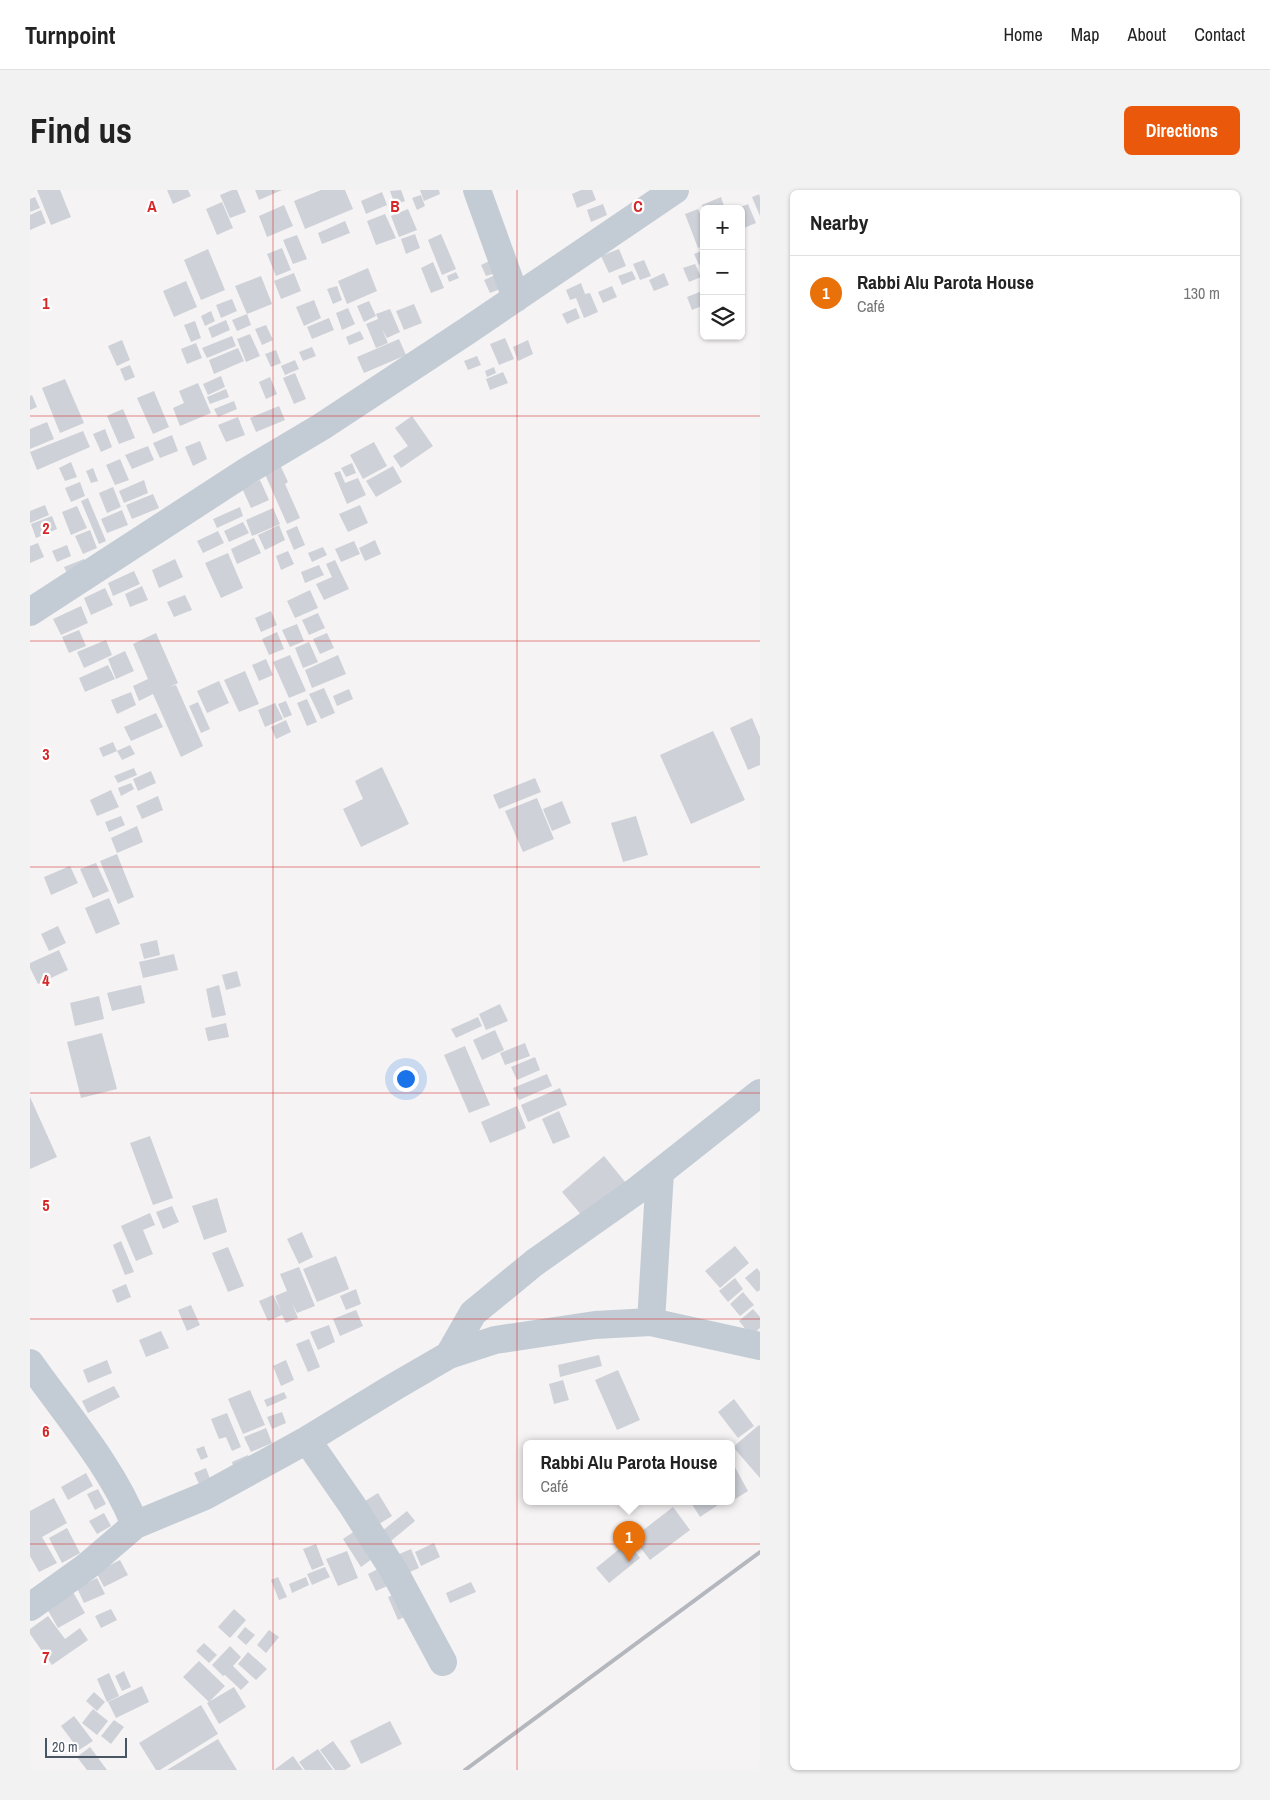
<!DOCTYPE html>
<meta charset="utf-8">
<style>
:root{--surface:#fff;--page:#f2f2f2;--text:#222;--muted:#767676;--line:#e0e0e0;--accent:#ea580c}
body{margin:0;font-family:"Archivo Narrow",sans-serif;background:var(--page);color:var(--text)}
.controls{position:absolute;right:15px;top:15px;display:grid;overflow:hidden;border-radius:8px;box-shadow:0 1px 4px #0004}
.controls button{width:45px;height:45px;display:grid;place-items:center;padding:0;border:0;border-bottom:1px solid var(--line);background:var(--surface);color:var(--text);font:25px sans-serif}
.scale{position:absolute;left:15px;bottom:12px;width:82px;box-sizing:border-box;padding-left:5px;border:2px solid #485562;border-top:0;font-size:14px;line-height:18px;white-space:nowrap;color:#485562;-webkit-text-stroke:4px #fff;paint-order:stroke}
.you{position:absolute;left:375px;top:888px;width:18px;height:18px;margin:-12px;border:4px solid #fff;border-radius:50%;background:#1a73e8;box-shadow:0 0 0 8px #1a73e833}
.badge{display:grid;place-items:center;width:32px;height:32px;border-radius:50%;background:var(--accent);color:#fff;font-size:16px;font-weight:700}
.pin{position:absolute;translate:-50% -41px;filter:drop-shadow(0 1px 2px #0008)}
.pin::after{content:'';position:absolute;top:26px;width:18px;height:15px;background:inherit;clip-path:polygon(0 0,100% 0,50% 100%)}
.popup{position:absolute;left:493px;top:1250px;width:212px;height:65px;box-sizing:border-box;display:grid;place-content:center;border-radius:8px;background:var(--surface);filter:drop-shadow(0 1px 4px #0005);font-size:16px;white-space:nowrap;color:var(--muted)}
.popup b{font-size:19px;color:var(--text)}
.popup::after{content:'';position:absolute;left:50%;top:100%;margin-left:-10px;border:10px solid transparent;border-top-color:var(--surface)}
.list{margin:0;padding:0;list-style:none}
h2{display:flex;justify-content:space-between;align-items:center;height:65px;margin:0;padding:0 20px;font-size:21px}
h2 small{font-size:16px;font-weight:400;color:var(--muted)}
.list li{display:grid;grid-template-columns:32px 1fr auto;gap:15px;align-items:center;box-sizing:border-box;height:75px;padding:0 20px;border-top:1px solid var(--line)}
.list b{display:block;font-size:19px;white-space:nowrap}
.list p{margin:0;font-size:16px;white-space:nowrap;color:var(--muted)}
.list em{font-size:16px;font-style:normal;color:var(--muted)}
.icon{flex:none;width:28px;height:28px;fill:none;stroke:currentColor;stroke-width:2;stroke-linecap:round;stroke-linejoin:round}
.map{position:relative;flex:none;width:730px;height:1580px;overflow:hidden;border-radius:8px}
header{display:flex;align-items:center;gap:30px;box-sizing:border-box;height:70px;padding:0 25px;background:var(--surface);border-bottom:1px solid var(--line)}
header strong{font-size:24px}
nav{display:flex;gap:28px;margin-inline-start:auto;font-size:18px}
.intro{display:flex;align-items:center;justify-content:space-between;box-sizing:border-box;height:120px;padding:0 30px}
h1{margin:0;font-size:35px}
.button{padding:12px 22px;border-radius:8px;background:var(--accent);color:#fff;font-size:18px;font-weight:700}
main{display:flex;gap:30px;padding:0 30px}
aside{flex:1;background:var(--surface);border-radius:8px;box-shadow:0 1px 4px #0004}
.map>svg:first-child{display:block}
.building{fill:#ced1d8}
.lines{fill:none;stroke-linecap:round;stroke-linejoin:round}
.minor{stroke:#c3ccd5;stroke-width:28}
.rail{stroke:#b4b7bd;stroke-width:4}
.grid{fill:none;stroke:#d62828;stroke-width:1;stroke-opacity:0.55}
.grid-label{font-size:16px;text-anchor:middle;font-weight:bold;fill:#d62828;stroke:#fff;stroke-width:4.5;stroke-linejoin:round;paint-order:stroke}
</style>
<header>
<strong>Turnpoint</strong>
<nav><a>Home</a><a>Map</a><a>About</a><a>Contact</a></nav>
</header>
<div class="intro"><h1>Find us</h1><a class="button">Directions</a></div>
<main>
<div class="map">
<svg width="730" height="1580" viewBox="0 0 730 1580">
<rect width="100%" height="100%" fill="#f5f3f3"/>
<path class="building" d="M7,0h23l11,27 -20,8z
M137,0h21l3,6 -18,8z
M202,0h5l9,22 -16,6 -10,-23z
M225,0h27l-23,10z
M291,0h24l8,19 -48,20 -11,-28z
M371,0l4,11 -10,4 -5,-14z
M390,0h19l1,4 -16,7z
M551,0h11l4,10 -19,8 -5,-14z
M352,2l5,13 -21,9 -5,-13z
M730,4v22l-8,-19z
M391,5l4,11 -8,4 -5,-12z
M5,7l5,11 -10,4v-13z
M691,7l4,12h-21l-2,-4z
M192,12l11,26 -16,7 -11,-26z
M573,14l4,11 -16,7 -4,-12z
M718,14l8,19 -12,5 -3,-7v-12h-5z
M254,15l9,21 -26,11 -8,-21z
M378,19l9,21 -18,7 -8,-21z
M668,19l6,13v23l-6,3 -13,-34z
M11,20l5,13 -16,7v-15z
M355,24l11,24 -20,7 -9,-24z
M315,31l5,12 -28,11 -4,-11z
M385,44l5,14 -14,6 -5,-15z
M411,44l15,35 -14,6 -14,-35z
M267,45l10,24 -14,5 -10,-24z
M252,58l9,22 -15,6 -9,-22z
M178,59l17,41 -24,10 -17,-40z
M589,59l7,17 -17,7 -8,-17z
M674,60v13l-5,2 -5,-11z
M464,69l5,13 -13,4 -5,-11z
M614,70l7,16 -11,4 -7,-16z
M403,72l11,26 -13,5 -10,-25z
M665,74l6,13 -12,5 -6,-14z
M338,78l9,23 -30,13 -9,-23z
M602,81l4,8 -14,6 -4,-9z
M426,82l3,6 -10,4 -2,-6z
M264,83l7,18 -20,8 -7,-18z
M470,83l5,14 -15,6 -6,-13z
M634,83l5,12 -15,6 -5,-11z
M231,86l11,28 -25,10 4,11 -14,6 -5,-11 15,-6 -12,-28z
M156,91l11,26 -23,10 -11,-26z
M551,93l4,11 5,-1 8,19 -14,6 -8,-20 -6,2 -4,-10z
M307,96l5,14 -9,4 -6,-15z
M582,96l5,11 -14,6 -5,-11z
M672,101l2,14 -12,5 -5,-13z
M202,109l5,12 -16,7 -5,-13z
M284,110l7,18 -17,8 -8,-19z
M339,111l7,15 -12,6 -7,-16z
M384,114l8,19 -18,7 -8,-19z
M318,118l7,16 -13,6 -6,-17z
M546,118l4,10 -13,6 -5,-10z
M360,119l10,23 -13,6 -5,-9 6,14 -12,5 -10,-24 12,-5 -2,-5z
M181,121l4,10 -10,5 -4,-10z
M299,128l5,12 -22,9 -5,-12z
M196,130l4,10 -18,8 -4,-10z
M165,131l6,17 -10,4 -7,-17z
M236,135l7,15 -11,5 -7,-16z
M330,141l4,8 -15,6 -3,-8z
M220,144l10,22 -14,6 -9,-23z
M202,146l4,10 -29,12 -5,-10z
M475,148l9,21 -15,6 -9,-21z
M369,149l7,16 -42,18 -7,-16z
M92,150l8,20 -13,6 -9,-20z
M498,150l5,14 -15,7 -5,-14z
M166,153l6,15 -15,6 -6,-15z
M282,157l4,9 -13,5 -4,-9z
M208,158l6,13 -30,13 -5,-14z
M246,160l5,13 -10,4 -6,-13z
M447,166l4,9 -13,5 -4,-9z
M265,170l4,9 -14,6 -4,-9z
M100,175l5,12 -10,4 -5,-12z
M464,177l2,6 -9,4 -2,-6z
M473,182l5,11 -18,7 -4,-11z
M265,183l11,26 -12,5 -11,-26z
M191,186l4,11 -17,8 -5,-11z
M240,187l7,17 -11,5 -7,-17z
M35,189l19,44 -24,10 -18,-45z
M168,193l13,30 -31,13 -7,-18 11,-5 -5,-12z
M196,199l3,8 -19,7 -3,-7z
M124,201l15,36 -16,7 -16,-36z
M2,205l5,12 -7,3v-14z
M204,211l3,8 -19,8 -4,-8z
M249,216l6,14 -29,12 -6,-14z
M93,219l12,29 -16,6 -12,-28z
M382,226l21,30 -32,22 -8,-12 15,-10 -13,-18z
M208,227l7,18 -19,7 -8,-17z
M17,232l7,17 -24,10v-20z
M75,239l7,18 -11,5 -8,-18z
M53,241l7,16 -53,23 -7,-18z
M142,245l6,16 -18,7 -7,-15z
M170,251l7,18 -14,7 -8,-19z
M344,252l13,24 -24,13 -13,-24z
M118,256l6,14 -22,9 -7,-14z
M90,269l9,21 -14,5 -9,-20z
M41,272l6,15 -12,4 -6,-13z
M322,273l4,10 -10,4 -5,-9z
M250,275l8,17 -3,2 15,34 -13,6 -23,-52z
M363,276l9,16 -26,15 -10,-16z
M63,278l5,13 -7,2 -5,-12z
M310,281l5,12 13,-5 8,17 -19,9 -13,-31z
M114,290l4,13 -24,10 -5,-12z
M230,290l9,20 -18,8 -9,-20z
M50,292l5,14 -14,6 -6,-14z
M83,297l8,20 -14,6 -8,-20z
M123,304l6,14 -27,11 -6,-14z
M58,308l18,43 -7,3 -18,-43z
M15,315l4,10 -19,8v-12z
M330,315l8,18 -20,9 -9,-18z
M47,316l10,22 -16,7 -9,-23z
M210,317l3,9 -26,12 -4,-9z
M243,318l7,16 -28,12 -6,-16z
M92,320l6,15 -21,8 -6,-14z
M22,326l5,13 -21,9 -5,-14z
M213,332l6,11 -20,9 -5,-11z
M249,335l6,15 -20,10 -7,-15z
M267,336l8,19 -11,5 -8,-19z
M60,340l7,18 -14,6 -8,-18z
M188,341l6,12 -21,10 -6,-12z
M224,348l7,15 -24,11 -6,-15z
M345,350l6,14 -16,7 -6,-13z
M324,351l6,13 -19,8 -6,-13z
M8,353l6,14 -14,6v-17z
M37,355l4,11 -14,6 -5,-11z
M293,357l4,8 -15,7 -4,-9z
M258,361l6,13 -13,6 -5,-14z
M198,363l15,35 -22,10 -16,-35z
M54,369l5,11 -20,8 -5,-11z
M145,369l8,18 -24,11 -7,-18z
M305,370l14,29 -25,11 -8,-16 16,-7 -6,-13z
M289,375l5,10 -19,8 -4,-11z
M104,381l6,13 -27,12 -5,-13z
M112,396l6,14 -18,7 -5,-13z
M75,398l8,17 -22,10 -7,-17z
M280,400l8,18 -23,10 -8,-17z
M155,405l7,15 -18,7 -7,-15z
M51,416l7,17 -27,12 -8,-16z
M241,421l6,14 -16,7 -6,-14z
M288,423l7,15 -16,7 -7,-15z
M267,434l7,17 -14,6 -8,-17z
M49,440l7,16 -17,7 -7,-16z
M247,442l7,17 -15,6 -7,-16z
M126,443l22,50 -8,4 6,-2 27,61 -22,11 -28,-63 -14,7 -6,-15 15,-7 -15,-35z
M297,443l7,15 -14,6 -7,-15z
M76,450l6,15 -28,13 -7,-16z
M279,452l9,20 -15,6 -8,-20z
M95,461l9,20 -18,8 -8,-20z
M260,465l16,36 -17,7 -16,-36z
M308,465l8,19 -34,14 -7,-18z
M236,469l7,16 -14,6 -7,-16z
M78,475l7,14 -30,13 -6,-14z
M215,481l14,33 -20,8 -15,-32z
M189,491l10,22 -22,10 -10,-22z
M294,498l11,25 -14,6 -12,-25z
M319,499l4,10 -16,7 -4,-10z
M101,502l5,13 -19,9 -6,-14z
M277,509l10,23 -10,4 -10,-23z
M256,511l6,14 -8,3 -6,-14z
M168,512l12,27 -9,4 -12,-27z
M245,513l8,16 -18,8 -7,-17z
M126,523l7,14 -32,14 -7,-14z
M722,528l8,19v28l-12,5 -18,-42z
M256,530l5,12 -15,7 -5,-12z
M683,541l32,69 -54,24 -31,-69z
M83,552l4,9 -14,6 -4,-9z
M100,555l5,9 -13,6 -5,-9z
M352,577l27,57 -48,23 -18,-38 20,-10 -8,-18z
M104,578l3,7 -19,8 -4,-7z
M121,581l5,12 -18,8 -5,-12z
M505,588l6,14 -42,17 -6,-14z
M101,593l3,6 -13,7 -3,-8z
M81,600l8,17 -22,9 -7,-16z
M128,606l5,14 -21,9 -6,-13z
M507,608l17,41 -31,13 -18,-41z
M532,611l9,22 -19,8 -9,-22z
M91,626l4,9 -16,7 -4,-10z
M606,626l12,39 -25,7 -12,-39z
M107,636l6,16 -26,11 -6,-15z
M87,664l17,43 -16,7 -18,-43z
M66,673l13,28 -16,7 -13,-29z
M40,676l8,17 -27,12 -7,-18z
M79,708l11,26 -24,10 -11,-26z
M28,736l8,17 -17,8 -8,-17z
M127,750l3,15 -16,4 -4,-15z
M29,760l9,20 -30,14 -8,-16v-5z
M144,764l4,16 -35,8 -4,-16z
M207,781l4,15 -15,4 -4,-15z
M111,795l4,18 -33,8 -5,-18z
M189,795l7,30 -14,3 -6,-29z
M69,806l5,23 -29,7 -5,-23z
M470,814l8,17 -22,9 -7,-16z
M448,827l4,9 -26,12 -5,-9z
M196,833l3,14 -21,4 -3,-13z
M465,840l9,20 -22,10 -9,-20z
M72,843l15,56 -36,9 -14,-56z
M495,853l5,13 -25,9 -5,-12z
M435,856l25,59 -21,8 -25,-58z
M505,867l5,13 -23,10 -6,-13z
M517,884l5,12 -33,14 -6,-12z
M530,898l7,17 -39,17 -7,-17z
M0,907l27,60 -27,12z
M487,916l9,22 -36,15 -9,-21z
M529,921l11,26 -17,7 -11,-25z
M120,946l23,62 -20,7 -23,-62z
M574,966l26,32 -42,35 -26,-31z
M187,1008l10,34 -23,8 -12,-34z
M142,1016l7,16 -16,7 -7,-17z
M120,1023l5,12 -12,5 10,24 -17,7 -15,-35z
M272,1042l11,25 -14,7 -12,-25z
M91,1051l13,31 -9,3 -12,-30z
M705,1056l14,17 -29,25 -15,-17z
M198,1057l16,39 -16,6 -16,-39z
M306,1066l13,33 -32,13 -14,-33z
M269,1077l16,39 -18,7 -5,-10 6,15 -12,5 -4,-8 -14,6 -9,-20 14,-6 8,16 -6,-15 12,-5 -7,-17z
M727,1078l3,4v18l-3,2 -12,-14z
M705,1088l8,11 -15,13 -9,-11z
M96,1094l5,13 -14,6 -5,-13z
M326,1099l5,15 -15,6 -6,-14z
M713,1102l11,13 -14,11 -10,-12z
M161,1115l9,20 -13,6 -9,-21z
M723,1119l7,8v11l-9,8 -12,-15z
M326,1120l7,16 -23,10 -7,-17z
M299,1135l6,17 -17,8 -8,-18z
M131,1141l8,17 -23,9 -7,-17z
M279,1149l11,28 -12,5 -12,-28z
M569,1165l3,11 -42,11 -2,-12z
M77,1170l5,13 -24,10 -5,-13z
M256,1170l8,20 -13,6 -8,-20z
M588,1180l22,50 -23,10 -22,-50z
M533,1190l6,20 -15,4 -5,-20z
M84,1196l6,11 -32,16 -6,-12z
M220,1200l15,35 -22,9 -15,-35z
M254,1202l3,6 -20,9 -3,-7z
M704,1209l20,27 -16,12 -20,-26z
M252,1222l4,11 -14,6 -5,-12z
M197,1223l14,34 -9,4 -6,-14 -7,2 -8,-20z
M729,1235l1,1v52l-27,-31z
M236,1238l6,15 -21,9 -7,-15z
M174,1256l4,11 -7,3 -5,-11z
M218,1265l3,8 -17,7 -2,-8z
M702,1272l16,29 -16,10z
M176,1278l4,11 -11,5 -5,-11z
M56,1283l7,13 -25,14 -7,-13z
M68,1299l8,15 -11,6 -8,-16z
M348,1303l14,23 -21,13 -14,-23z
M24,1308l13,25 -25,14 15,26 -18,9 -9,-16v-45z
M660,1311h41l-6,3 -1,-3 -24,16z
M643,1317l17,23 -40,30 -17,-22z
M377,1321l8,10 -30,25 -8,-11z
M74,1323l7,13 -14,8 -8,-13z
M37,1338l13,25 -18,10 -13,-25z
M328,1339l18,27 -15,11 -18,-28z
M598,1352l12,16 -31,25 -13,-15z
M404,1353l6,14 -19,9 -6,-14z
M286,1354l8,21 -12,5 -9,-21z
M381,1359l8,19 -14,6 -8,-19z
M317,1361l11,27 -20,8 -12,-27z
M90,1370l8,15 -24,12 -8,-15z
M356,1375l8,18 -18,8 -8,-17z
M295,1377l5,10 -18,8 -5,-11z
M248,1387l9,20 -8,3 -8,-20z
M276,1387l3,8 -17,8 -3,-9z
M67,1388l8,16 -21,9 -7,-15z
M441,1392l5,10 -26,11 -4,-10z
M43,1402l12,21 -27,15 -12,-21z
M371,1402l9,22 -12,6 -10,-23z
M81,1419l6,11 -16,8 -6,-12z
M204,1419l12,11 -16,18 -12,-11z
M18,1426l17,23 15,-11 8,12 -36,25 -22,-31v-5z
M215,1437l10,8 -9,10 -9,-8z
M239,1440l10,7 -13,16 -9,-8z
M174,1453l13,12 -8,8 -13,-12z
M200,1456l11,11 -8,9 16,16 -8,8 -16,-15 -2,1 -11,-11z
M218,1462l19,17 -11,11 -18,-16z
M169,1471l26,25 -16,16 -26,-25z
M94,1481l7,16 -9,4 -7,-15z
M79,1483l10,23 -12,6 -10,-23z
M112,1496l7,16 -33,16 -8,-16z
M204,1497l12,20 -27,17 -12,-21z
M64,1502l11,10 -8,9 -11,-10z
M171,1515l17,29 -58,36h-4l-17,-27z
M63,1519l15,12 -11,14 -15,-12z
M44,1526l19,25 -14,9 -18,-24z
M84,1530l10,7 -13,17 -10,-8z
M360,1531l12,23 -41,20 -11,-23z
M188,1549l19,31h-70z
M303,1551l18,25 -6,4h-10l-15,-20z
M60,1557l17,23h-20l-10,-13z
M288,1559l15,21h-28l-6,-8z
M263,1566l10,14h-29z"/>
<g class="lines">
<path class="minor" d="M447,0l39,108
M0,422l217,-141 74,-44 146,-96 208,-141
M621,1132l9,-150
M419,1165l24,-42 61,-50 102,-72 124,-98
M0,1173c36,51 83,105 105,162
M277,1250l45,65 42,66 49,91
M0,1417l56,-40 49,-42 70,-29 102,-56 87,-53 55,-32 46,-15 100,-15 56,-3 109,24"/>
<path class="rail" d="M435,1580l295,-218"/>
</g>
<path class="grid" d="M243,0v1580M487,0v1580M0,226h730M0,451h730M0,677h730M0,903h730M0,1129h730M0,1354h730"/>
<g class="grid-label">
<text x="122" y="22">A</text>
<text x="365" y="22">B</text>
<text x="608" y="22">C</text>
<text x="16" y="119">1</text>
<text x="16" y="344">2</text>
<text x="16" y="570">3</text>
<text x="16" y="796">4</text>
<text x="16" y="1021">5</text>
<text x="16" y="1247">6</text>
<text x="16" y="1473">7</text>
</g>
</svg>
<div class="controls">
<button>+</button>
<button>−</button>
<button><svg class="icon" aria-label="layers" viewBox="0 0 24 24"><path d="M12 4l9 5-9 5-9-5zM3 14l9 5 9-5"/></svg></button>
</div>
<div class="scale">20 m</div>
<div class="you"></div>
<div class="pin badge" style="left:599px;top:1372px;background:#e8710a">1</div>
<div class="popup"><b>Rabbi Alu Parota House</b>Café</div>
</div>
<aside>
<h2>Nearby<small></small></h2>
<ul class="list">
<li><span class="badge" style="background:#e8710a">1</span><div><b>Rabbi Alu Parota House</b><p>Café</p></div><em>130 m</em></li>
</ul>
</aside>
</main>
